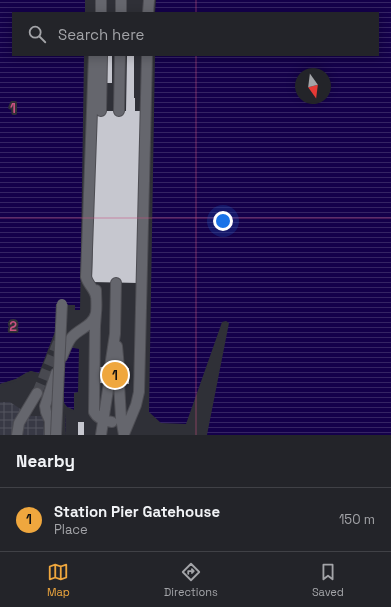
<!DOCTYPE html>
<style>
:root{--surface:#232429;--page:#2b2c31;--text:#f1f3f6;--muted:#a3a4a8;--line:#404146;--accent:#efa73e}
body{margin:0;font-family:"Space Grotesk",sans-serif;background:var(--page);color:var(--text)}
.compass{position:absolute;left:295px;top:68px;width:36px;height:36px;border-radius:50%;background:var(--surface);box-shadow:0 2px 10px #0003;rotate:166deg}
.you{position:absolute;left:223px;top:221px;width:14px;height:14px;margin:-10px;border:3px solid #fff;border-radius:50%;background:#1a73e8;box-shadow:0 0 0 6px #1a73e833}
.badge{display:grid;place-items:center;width:26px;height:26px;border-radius:50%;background:var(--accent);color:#111;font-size:13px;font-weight:700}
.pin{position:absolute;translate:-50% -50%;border:2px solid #fff;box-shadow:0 1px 4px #0006}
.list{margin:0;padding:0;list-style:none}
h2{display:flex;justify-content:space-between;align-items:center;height:52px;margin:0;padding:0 16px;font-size:17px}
h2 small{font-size:13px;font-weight:400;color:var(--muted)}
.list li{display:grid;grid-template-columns:26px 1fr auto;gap:12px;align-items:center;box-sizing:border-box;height:64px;padding:0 16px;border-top:1px solid var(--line)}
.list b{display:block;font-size:15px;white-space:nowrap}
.list p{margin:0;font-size:13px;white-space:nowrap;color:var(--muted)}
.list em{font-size:13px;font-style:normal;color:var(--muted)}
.icon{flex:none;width:22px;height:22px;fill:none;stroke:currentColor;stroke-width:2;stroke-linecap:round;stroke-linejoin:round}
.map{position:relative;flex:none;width:391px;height:435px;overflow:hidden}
.search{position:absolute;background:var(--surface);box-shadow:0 2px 10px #0003;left:12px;right:12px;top:12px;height:44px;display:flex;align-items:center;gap:10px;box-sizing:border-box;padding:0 14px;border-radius:0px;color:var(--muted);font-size:15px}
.sheet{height:116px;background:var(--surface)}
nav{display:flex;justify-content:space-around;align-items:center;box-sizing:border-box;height:56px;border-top:1px solid var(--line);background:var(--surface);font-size:11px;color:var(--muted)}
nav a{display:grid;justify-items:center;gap:2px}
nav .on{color:var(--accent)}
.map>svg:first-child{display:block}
.industrial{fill:url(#industrial-grid)}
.water{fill:url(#water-rules);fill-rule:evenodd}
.pier{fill:#2f3037;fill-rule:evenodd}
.building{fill:#c6c7cf}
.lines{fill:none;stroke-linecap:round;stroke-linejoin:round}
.minor-tunnel{stroke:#484950;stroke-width:10;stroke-dasharray:10 5;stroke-linecap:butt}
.minor-casing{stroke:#4d4d53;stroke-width:12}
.minor{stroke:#65666d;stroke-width:10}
.minor-bridge-casing{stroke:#4d4d53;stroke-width:12;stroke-linecap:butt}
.minor-bridge{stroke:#65666d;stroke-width:10}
.grid{fill:none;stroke:#c85181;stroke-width:1;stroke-opacity:0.55}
.grid-label{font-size:13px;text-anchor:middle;font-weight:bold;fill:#c85181;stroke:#2f3037;stroke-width:4;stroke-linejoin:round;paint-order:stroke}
</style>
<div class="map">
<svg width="391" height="435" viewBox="0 0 391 435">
<defs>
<pattern id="industrial-grid" width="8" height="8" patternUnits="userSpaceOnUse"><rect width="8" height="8" fill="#383945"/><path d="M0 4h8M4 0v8" fill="none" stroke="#54555f"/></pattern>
<pattern id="water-rules" width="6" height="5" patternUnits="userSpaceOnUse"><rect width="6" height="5" fill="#14004a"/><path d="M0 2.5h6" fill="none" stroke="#352464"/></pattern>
</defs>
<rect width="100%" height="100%" fill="#2f3037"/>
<path class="industrial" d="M0,402h10l21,14h12l1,19h-44z"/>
<path class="water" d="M0,0h391v435h-325l-1,-21h9v-4l-7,-3 -3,-4 -2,-9 -19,-18 -12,-5 -5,2 -10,6 -16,5zM13,13h365v42h-365zM301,74h24v24h-24z"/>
<path class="pier" d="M85,0h71l-1,13h-70z
M84,55h71l-6,357 12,11 25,1 35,-99 1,-3 4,-1 3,2 -22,112h-141l-1,-21h9v-3l-9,-2 -23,-31 -6,-4 -5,-1 -4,1 -10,7 -17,5v-2l16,-5 10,-6 5,-2 8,2 17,-44v-24h19v5h5zM70,345l4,3 5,1 -1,43 -4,1v17l-7,-3 -3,-4v-7l-2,-2v-30z"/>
<path class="building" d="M105,55h7v28h-8z
M127,55h7v43h1v13h7l-3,172 -47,-1 3,-171h31z
M100,367l29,1v16l-29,-1z
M78,422h6v13h-6z"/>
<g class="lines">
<path class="minor-tunnel" d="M119,368v15
M109,383l1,-16
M37,393l23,-56"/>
<defs>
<path id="minor" d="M101,13v-13
M121,13v-13
M148,13l1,-13
M94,55l-8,222c2,8 9,12 10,20
M101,111l1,-56
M119,111l1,-56
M96,313l-1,13 -1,86c3,6 11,9 18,10
M117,346l2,22
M62,357c3,-7 5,-14 10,-20 8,-9 21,-11 24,-24 1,-7 0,-15 0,-23
M110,367l5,-33 1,-51
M119,383l2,35 3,17
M124,434l12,-29 3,-13 8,-337
M17,435l2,-12 18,-30
M50,435v-14l-4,-9 -1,-6 11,-33
M101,435l8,-52"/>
</defs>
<use href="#minor" class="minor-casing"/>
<use href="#minor" class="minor"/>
<defs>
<path id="minor-bridge" d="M56,435l6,-131"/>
</defs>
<use href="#minor-bridge" class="minor-bridge-casing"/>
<use href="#minor-bridge" class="minor-bridge"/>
</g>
<path class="grid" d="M196,0v13M196,55v380M0,218h391"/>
<g class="grid-label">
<text x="13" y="113">1</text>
<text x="13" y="331">2</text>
</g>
</svg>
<svg class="compass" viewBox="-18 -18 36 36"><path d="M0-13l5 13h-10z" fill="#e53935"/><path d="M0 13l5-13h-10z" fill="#a3a4a8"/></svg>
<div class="you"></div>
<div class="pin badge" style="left:115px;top:375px">1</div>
<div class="search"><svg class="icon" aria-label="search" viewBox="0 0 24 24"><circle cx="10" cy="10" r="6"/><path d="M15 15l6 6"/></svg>Search here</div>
</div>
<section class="sheet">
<h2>Nearby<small></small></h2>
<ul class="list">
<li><span class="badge">1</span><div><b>Station Pier Gatehouse</b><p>Place</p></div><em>150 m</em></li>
</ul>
</section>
<nav>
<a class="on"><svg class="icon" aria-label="map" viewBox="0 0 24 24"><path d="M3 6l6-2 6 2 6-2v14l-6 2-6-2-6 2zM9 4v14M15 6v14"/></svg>Map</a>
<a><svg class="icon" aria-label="directions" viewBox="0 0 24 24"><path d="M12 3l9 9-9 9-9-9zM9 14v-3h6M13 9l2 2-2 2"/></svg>Directions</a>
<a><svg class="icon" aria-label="saved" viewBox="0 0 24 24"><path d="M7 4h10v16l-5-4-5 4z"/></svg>Saved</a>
</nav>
